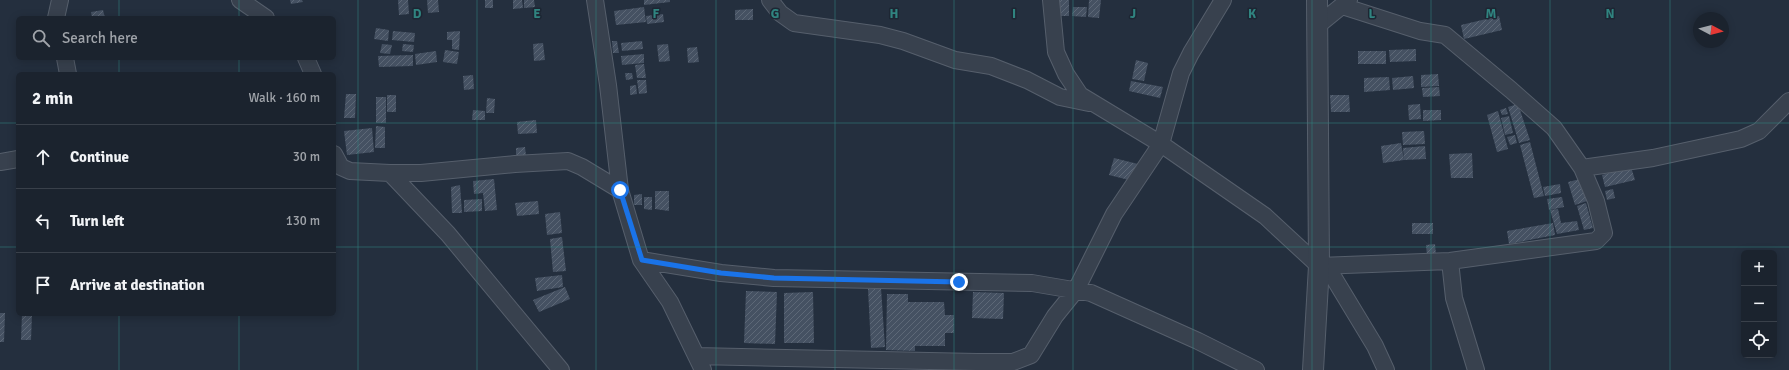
<!DOCTYPE html>
<meta charset="utf-8">
<style>
:root{--surface:#1b232e;--page:#282f3a;--text:#f1f3f6;--muted:#a0a4aa;--line:#39404a}
body{margin:0;font-family:Signika,sans-serif;background:var(--page);color:var(--text)}
.controls{position:absolute;right:12px;bottom:12px;display:grid;overflow:hidden;border-radius:6px;box-shadow:0 2px 10px #0003}
.controls button{width:36px;height:36px;display:grid;place-items:center;padding:0;border:0;border-bottom:1px solid var(--line);background:var(--surface);color:var(--text);font:20px sans-serif}
.compass{position:absolute;left:1693px;top:12px;width:36px;height:36px;border-radius:50%;background:var(--surface);box-shadow:0 2px 10px #0003;rotate:97deg}
.stop{position:absolute;width:12px;height:12px;margin:-9px;border:3px solid #1a73e8;border-radius:50%;background:#fff}
.stop.end{background:#1a73e8;border-color:#fff;box-shadow:0 1px 4px #0008}
.list{margin:0;padding:0;list-style:none}
h2{display:flex;justify-content:space-between;align-items:center;height:52px;margin:0;padding:0 16px;font-size:17px}
h2 small{font-size:13px;font-weight:400;color:var(--muted)}
.list li{display:grid;grid-template-columns:26px 1fr auto;gap:12px;align-items:center;box-sizing:border-box;height:64px;padding:0 16px;border-top:1px solid var(--line)}
.list b{display:block;font-size:15px;white-space:nowrap}
.list em{font-size:13px;font-style:normal;color:var(--muted)}
.icon{flex:none;width:22px;height:22px;fill:none;stroke:currentColor;stroke-width:2;stroke-linecap:round;stroke-linejoin:round}
.map{position:relative;flex:none;width:1789px;height:370px;overflow:hidden}
.search{position:absolute;background:var(--surface);box-shadow:0 2px 10px #0003;left:16px;top:16px;width:320px;height:44px;display:flex;align-items:center;gap:10px;box-sizing:border-box;padding:0 14px;border-radius:6px;color:var(--muted);font-size:15px}
.panel{position:absolute;background:var(--surface);box-shadow:0 2px 10px #0003;left:16px;top:72px;width:320px;height:244px;border-radius:6px}
.map>svg:first-child{display:block}
.building{fill:url(#building-hatch)}
.lines{fill:none;stroke-linecap:round;stroke-linejoin:round}
.minor-casing{stroke:#565f6c;stroke-width:18}
.tertiary-casing{stroke:#565f6c;stroke-width:22}
.minor{stroke:#38414e;stroke-width:16}
.tertiary{stroke:#38414e;stroke-width:20}
.route{stroke:#1a73e8;stroke-width:5}
.grid{fill:none;stroke:#308480;stroke-width:1;stroke-opacity:0.55}
.grid-label{font-size:13px;text-anchor:middle;font-weight:bold;fill:#308480;stroke:#1d2633;stroke-width:3;stroke-linejoin:round;paint-order:stroke}
</style>
<div class="map">
<svg width="1789" height="370" viewBox="0 0 1789 370">
<defs>
<pattern id="building-hatch" width="6" height="6" patternUnits="userSpaceOnUse"><rect width="6" height="6" fill="#455162"/><path d="M-1 1l2-2M0 6l6-6M5 7l2-2" fill="none" stroke="#5d6877"/></pattern>
</defs>
<rect width="100%" height="100%" fill="#242f3e"/>
<path class="building" d="M290,0h12l1,2 -12,2z
M398,0h10l1,14 -10,1z
M427,0h11l1,12 -11,1z
M485,0h8v8h-8z
M513,0h9l1,8 -10,1z
M524,0h10l1,7 -11,1z
M644,0h26v2l-26,3z
M1058,0h11v16h-10z
M1089,0h12l-2,18 -11,-1z
M644,7l2,15 -30,3 -2,-14z
M1073,7h14l-1,10 -14,-1z
M753,9v11h-18v-10z
M103,10l2,8h-13l-1,-6z
M663,14l1,8 -17,2 -1,-8z
M1499,16l3,14 -38,9 -3,-14z
M376,28l13,2 -1,11 -14,-2z
M393,31l22,2 -1,9 -22,-2z
M460,31l-1,19 -7,-1v-9h-5v-8z
M612,41h5l2,12h-6z
M642,41l1,8 -21,2 -1,-8z
M543,43l2,17 -11,1 -1,-17z
M382,44l10,1 -2,9 -10,-1z
M403,44l11,1 -1,7 -11,-1z
M668,44l2,17 -11,1 -2,-17z
M697,47l2,15 -11,1 -1,-15z
M1416,49v12l-26,1 -1,-12z
M445,50l14,2 -2,12 -14,-2z
M436,51l1,11 -21,3 -1,-11z
M1358,51h28v13h-28z
M644,54v9l-22,2 -1,-9z
M413,55v11l-34,1 -1,-11z
M1136,60l12,3 -4,18 -12,-2z
M644,64l2,14h-9l-2,-13z
M625,73h7l1,6 -7,1z
M1438,74l1,12 -18,1v-12z
M473,75l1,14 -10,1 -1,-14z
M1413,76l1,12 -21,2 -1,-12z
M1389,77l1,13 -26,2v-14z
M637,80h9l1,13 -8,1z
M1131,81l32,6 -3,11 -31,-7z
M636,85l1,9 -7,1v-9z
M1439,87l1,9 -17,1 -1,-9z
M346,94h10l-1,24h-11z
M387,95h9v17h-9z
M1330,95h19l1,17h-19z
M376,97h10v26h-10z
M487,98l8,1 -1,14h-8z
M1420,104l1,15 -12,1 -1,-15z
M1518,104l12,36 -11,3 -11,-36z
M1506,108l2,6 -6,1 -2,-5z
M473,110l12,1v9h-13z
M1423,110h18v10l-18,1z
M1498,111l10,38 -11,3 -10,-37z
M1509,116l4,17 -8,2 -4,-17z
M536,120l1,13 -19,1 -1,-12z
M376,126l9,1v21h-10z
M372,128l2,24 -27,3 -3,-24z
M1424,131l1,13 -22,1 -1,-13z
M1515,135l2,8 -7,2 -3,-8z
M1530,142l14,54 -10,2 -14,-53z
M1401,143l3,17 -21,3 -2,-17z
M1425,146l1,13 -22,1 -1,-12z
M525,147l1,9 -10,1v-9z
M1472,153l1,25h-22l-2,-24z
M1114,158l24,6 -5,17 -24,-6z
M1631,167l4,13 -30,7 -3,-12z
M494,179l3,31 -12,1 -2,-18 -9,1 -1,-13z
M1580,179l7,22 -12,4 -7,-23z
M1560,184l1,9 -16,3 -2,-9z
M460,185l2,28h-10l-1,-26z
M1613,189l2,9 -8,2 -2,-9z
M655,191h14v20l-14,-2z
M642,194v11h-8v-10z
M644,197h8v13l-8,-1z
M1562,197l2,10 -15,3 -2,-11z
M482,199v12l-18,1v-12z
M538,201l1,13 -22,2 -2,-13z
M1586,203l7,25 -9,2 -7,-24z
M1558,209l3,14 16,-2 2,9 -22,4 -7,-24z
M560,212l2,21 -15,2 -2,-21z
M1412,223h21v11h-21z
M1553,223l2,12 -46,9 -2,-13z
M562,237l4,34 -13,1 -3,-33z
M1435,244l1,11 -9,1 -1,-11z
M562,275l1,12 -26,4 -2,-13z
M565,287l5,12 -31,13 -6,-12z
M881,288l4,59 -14,1 -3,-59z
M746,291l31,1 -2,52 -31,-1z
M813,292l1,51h-30v-50z
M973,292l31,1 -1,26 -31,-1z
M887,294h21v8h36l1,13h9v18h-9v13h-30v5l-29,-1z
M0,313h5l-1,29h-4z
M22,314h10l-1,26h-10z"/>
<g class="lines">
<defs>
<path id="minor" d="M240,0l26,18
M595,0l13,85 12,105 21,70 29,42 33,68
M770,0l10,13 14,10 86,12 23,6 52,19 36,6 36,14 33,17 29,6
M1051,0l5,52 10,22 14,21 81,49 104,72 54,50 131,-5 146,-20 8,-8 -8,-32 -14,-33 -28,-40 -43,-38 -66,-55 -25,-4 -78,-25
M56,18l4,-18
M1317,26l32,-26
M65,58l3,16
M306,58l7,16
M334,154l7,13 9,4 40,2h31l94,-9 53,-3 14,6 38,23
M0,162l18,-3
M1582,168l71,-10 88,-19 18,-8 30,-30
M390,173l58,61 113,136
M641,260l80,13 53,5 258,5 59,10 107,48 58,29
M1450,261l4,37 22,72
M1326,265l49,81 11,24
M696,356l281,6h36l18,-7 24,-39 21,-26 38,-76 47,-70 20,-71 10,-20 32,-53"/>
<path id="tertiary" d="M1313,370l6,-104 -2,-266"/>
</defs>
<use href="#minor" class="minor-casing"/>
<use href="#tertiary" class="tertiary-casing"/>
<use href="#minor" class="minor"/>
<use href="#tertiary" class="tertiary"/>
</g>
<g class="lines">
<path class="route" d="M620,190l22,70 79,13 53,5 185,4"/>
</g>
<path class="grid" d="M119,0v18M239,0v18M358,0v370M477,0v370M596,0v370M716,0v370M835,0v370M954,0v370M1073,0v370M1193,0v370M1312,0v370M1431,0v370M1550,0v370M1670,0v370M119,58v16M239,58v16M0,123h18M334,123h1455M0,247h18M334,247h1455M119,314v56M239,314v56"/>
<g class="grid-label">
<text x="417" y="18">D</text>
<text x="537" y="18">E</text>
<text x="656" y="18">F</text>
<text x="775" y="18">G</text>
<text x="894" y="18">H</text>
<text x="1014" y="18">I</text>
<text x="1133" y="18">J</text>
<text x="1252" y="18">K</text>
<text x="1372" y="18">L</text>
<text x="1491" y="18">M</text>
<text x="1610" y="18">N</text>
</g>
</svg>
<div class="controls">
<button>+</button>
<button>−</button>
<button><svg class="icon" aria-label="locate" viewBox="0 0 24 24"><circle cx="12" cy="12" r="6"/><path d="M12 2v4M12 18v4M2 12h4M18 12h4"/></svg></button>
</div>
<svg class="compass" viewBox="-18 -18 36 36"><path d="M0-13l5 13h-10z" fill="#e53935"/><path d="M0 13l5-13h-10z" fill="#a0a4aa"/></svg>
<div class="stop" style="left:620px;top:190px"></div>
<div class="stop end" style="left:959px;top:282px"></div>
<div class="search"><svg class="icon" aria-label="search" viewBox="0 0 24 24"><circle cx="10" cy="10" r="6"/><path d="M15 15l6 6"/></svg>Search here</div>
<section class="panel">
<h2>2 min<small>Walk · 160 m</small></h2>
<ul class="list">
<li><svg class="icon" aria-label="ahead" viewBox="0 0 24 24"><path d="M12 20V5M6 11l6-6 6 6"/></svg><div><b>Continue</b></div><em>30 m</em></li>
<li><svg class="icon" aria-label="left" viewBox="0 0 24 24"><path d="M17 20v-9H6M10 6l-5 5 5 5"/></svg><div><b>Turn left</b></div><em>130 m</em></li>
<li><svg class="icon" aria-label="arrive" viewBox="0 0 24 24"><path d="M6 21V4h12l-3 4 3 4H6"/></svg><div><b>Arrive at destination</b></div></li>
</ul>
</section>
</div>
